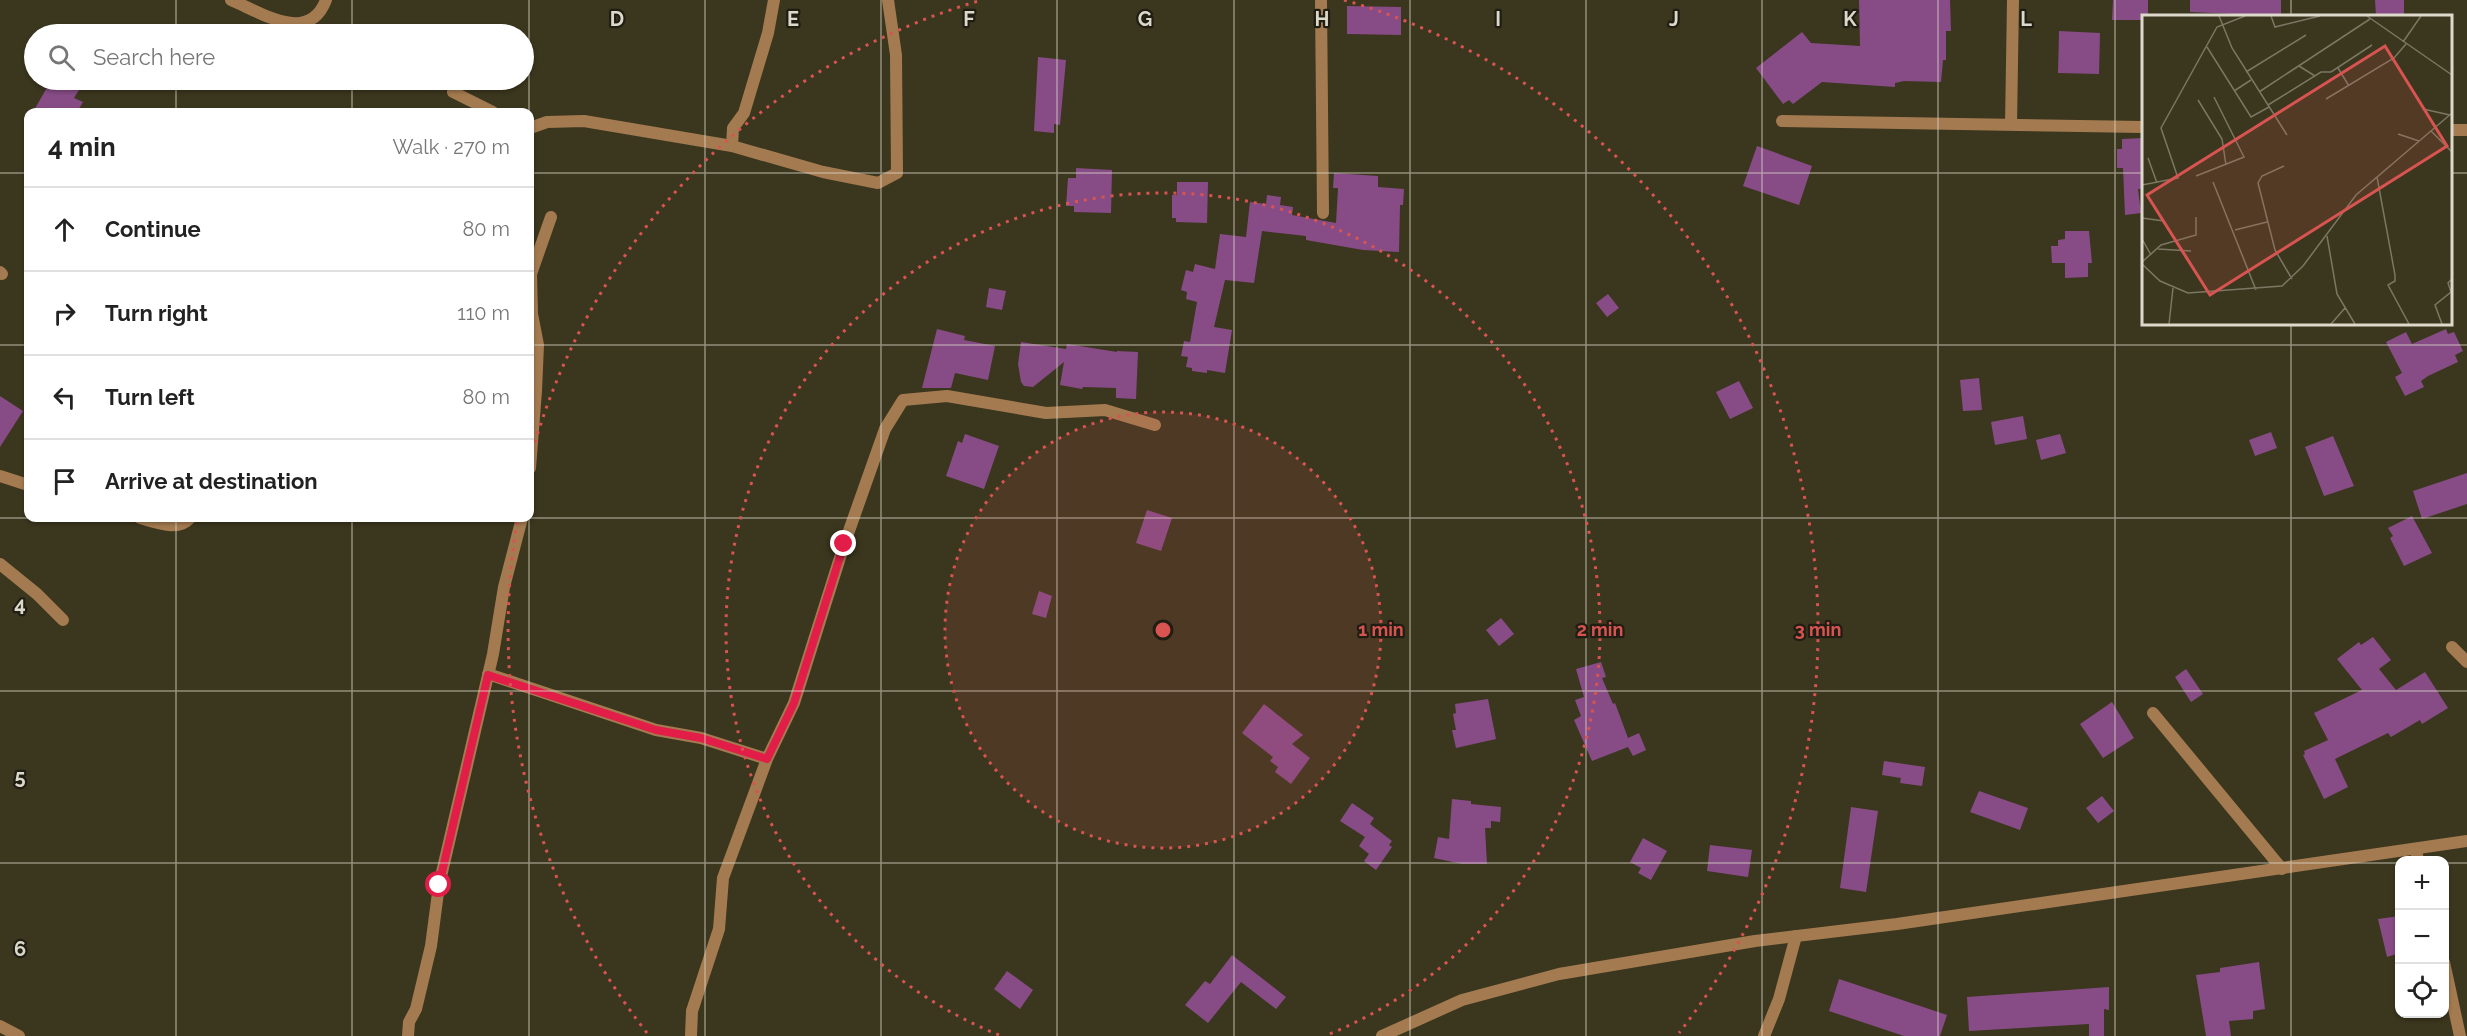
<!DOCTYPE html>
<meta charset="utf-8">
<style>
:root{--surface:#fff;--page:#f6f6f6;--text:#222;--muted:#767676;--line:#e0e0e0}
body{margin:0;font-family:Raleway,sans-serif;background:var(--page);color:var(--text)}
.controls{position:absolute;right:18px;bottom:18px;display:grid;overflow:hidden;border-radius:12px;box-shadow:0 2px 4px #0004}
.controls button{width:54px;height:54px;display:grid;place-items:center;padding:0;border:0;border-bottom:2px solid var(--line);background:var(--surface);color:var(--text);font:30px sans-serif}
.stop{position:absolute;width:18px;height:18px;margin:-14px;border:4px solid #e11d48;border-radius:50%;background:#fff}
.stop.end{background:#e11d48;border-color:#fff;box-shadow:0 2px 6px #0008}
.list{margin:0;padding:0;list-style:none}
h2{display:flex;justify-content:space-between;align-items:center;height:78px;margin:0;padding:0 24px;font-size:26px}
h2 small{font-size:20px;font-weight:400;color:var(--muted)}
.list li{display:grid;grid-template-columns:39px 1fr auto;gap:18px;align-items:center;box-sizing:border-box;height:84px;padding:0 24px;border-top:2px solid var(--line)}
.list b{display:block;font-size:22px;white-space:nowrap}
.list em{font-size:20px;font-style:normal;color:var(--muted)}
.icon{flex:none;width:33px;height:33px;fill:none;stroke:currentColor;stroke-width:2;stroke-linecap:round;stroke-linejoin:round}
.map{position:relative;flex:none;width:2467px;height:1036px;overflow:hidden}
.search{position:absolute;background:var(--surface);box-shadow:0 2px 4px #0004;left:24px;top:24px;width:510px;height:66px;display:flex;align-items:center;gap:15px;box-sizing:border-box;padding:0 21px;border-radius:33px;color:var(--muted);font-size:22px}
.panel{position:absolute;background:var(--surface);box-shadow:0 2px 4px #0004;left:24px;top:108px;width:510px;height:414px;border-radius:12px}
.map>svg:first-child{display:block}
.building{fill:#874c86}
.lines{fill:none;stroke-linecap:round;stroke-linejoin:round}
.minor{stroke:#a47b50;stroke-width:12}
.tertiary{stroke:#a47b50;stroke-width:12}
.route{stroke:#e11d48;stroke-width:8}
.grid{fill:none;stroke:#dcd9cb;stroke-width:1.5;stroke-opacity:0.55}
.ring{fill:none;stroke:#d85451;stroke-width:3;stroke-dasharray:3 6}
.inset-road{fill:none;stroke:#7b7763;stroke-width:1.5}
.view{fill:#d85451;fill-opacity:0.15;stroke:#d85451;stroke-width:3}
.inset-edge{fill:none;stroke:#dcd9cb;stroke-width:3}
.grid-label{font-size:20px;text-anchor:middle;font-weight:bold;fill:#dcd9cb;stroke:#201d13;stroke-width:4.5;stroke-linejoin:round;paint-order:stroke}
.centre{fill:#d85451;stroke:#201d13;stroke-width:3}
.ring-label{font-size:18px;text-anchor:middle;font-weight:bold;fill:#d85451;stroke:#201d13;stroke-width:4.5;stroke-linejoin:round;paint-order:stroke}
</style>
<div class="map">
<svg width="2467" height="1036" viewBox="0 0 2467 1036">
<rect width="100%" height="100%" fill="#3b361e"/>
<path class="building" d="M1859,0h91l1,31h-5v29h-3l-2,22 -37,-1 -9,2v4l-73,-5 -29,22 -4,-4 -6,4 -27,-36 46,-36 9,11 49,3z
M2113,0h35v16h-5v4h-31z
M2190,0h91v16l-91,-4z
M2375,0h29v16h-28z
M1347,6l54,1v28l-54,-1z
M2059,31l41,2 -1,41 -41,-1z
M1038,57l28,3 -6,65 -6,-1v9l-20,-2z
M63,80l17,8 -6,10 9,4 -6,10h-44l16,-28 9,5z
M2143,138v51h-5l3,24 -16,2 -2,-47h-6v-19h5v-10z
M1757,146l55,20 -13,39 -56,-19z
M1076,168l36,2 -1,43 -37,-1v-6h-8l2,-28h8z
M1334,173l44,3v11l26,2 -1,16h-3l-1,47 -36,-2 -57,-10v-4l-44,-5 -8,52 -29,-3 -11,47 18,3 -7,43 -18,-3v3l-15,-2v-3l-6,-1 2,-10 -7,-1 3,-15 6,1 7,-40 -11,-3 1,-7 -6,-2 5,-20 7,2 2,-8 20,5 5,-35 26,3 4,-35 16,2 1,-9 14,2 -1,8 13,2 -1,8 44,8 2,-35h-5z
M1177,182h31l-1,41 -31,-1v-4h-4v-23h5z
M2065,231h24l3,32h-4v14l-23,1v-15h-13l-1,-17h7v-6l7,-1z
M989,288l17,3 -4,19 -16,-3z
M1608,294l11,14 -12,9 -11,-14z
M937,329l28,7 -1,4 31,6 -7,34 -33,-7 -4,15h-29z
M2446,329l2,5 6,-2 9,19 -8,4 3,7 -30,14 -7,5 3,6 -19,9 -10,-19 7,-4 -16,-31 20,-10 6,12z
M1021,342l45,7 1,-5 50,8v-1l21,1 -2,47 -20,-1v-10l-33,-1 -1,2 -22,-4 4,-23 -31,25 -9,-1 -3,-4 -3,-18z
M1979,378l3,32 -19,1 -3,-31z
M1739,381l14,27 -23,11 -14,-27z
M0,396l23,15 -23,36z
M2023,416l4,23 -32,6 -4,-23z
M2271,432l6,16 -22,8 -6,-16z
M965,434l34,12 -15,43 -38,-13 12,-35 4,2z
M2060,434l6,19 -25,7 -5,-20z
M2333,436l21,50 -30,10 -19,-49z
M2467,473v31l-45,15 -9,-28z
M1147,510l25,8 -11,33 -25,-8z
M2412,516l20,37 -28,13 -14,-28 3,-2 -5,-8z
M1039,591l13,5 -6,22 -14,-4z
M1501,618l13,16 -15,12 -13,-16z
M2373,637l18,23 -12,9 17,21 29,-18 23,36 -26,16 -2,-4 -29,17 -3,-4 -53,26 13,28 -24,12 -21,-44 2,-1 -1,-3 24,-11 -14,-27 48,-23 -25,-31 22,-17 2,3z
M1601,662l5,15 -4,1 11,26 2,-1 13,35 11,-5 7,17 -13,6 -5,-9 -36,14 -18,-41 7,-4 -6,-16 9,-3 -8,-28z
M2186,669l17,25 -12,8 -16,-25z
M1488,699l8,40 -40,9 -4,-18h4l-3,-16 3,-1 -1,-9z
M2112,702l22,36 -31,20 -23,-34z
M1264,704l39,31 -11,9 18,14 -19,26 -16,-12 3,-5 -8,-6 3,-4 -31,-24z
M1884,761l41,6 -3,19 -22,-3 1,-5 -19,-3z
M1979,791l49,17 -8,22 -50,-18z
M2102,796l12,15 -16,12 -12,-15z
M1452,799l19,2v3l30,3 -1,15 -9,-1v7h-6l2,36h-25l-28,-6 4,-21 11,2z
M1352,803l22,15 -4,6 22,17 -3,4 3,2 -16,23 -12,-9 5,-7 -10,-8 6,-9 -25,-16z
M1851,807l27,4 -12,81 -26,-4z
M1643,838l24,13 -16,29 -13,-7 3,-5 -11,-6z
M1710,845l42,5 -4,27 -41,-6z
M2400,916v37l-13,4 -9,-38z
M1232,955l54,42 -10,12 -35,-27 -33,41 -23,-18 20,-24 5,3z
M2259,962l6,47 -12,2v8l-24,2 2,15h-25l-10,-61 24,-3v-4z
M1007,971l26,19 -13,19 -26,-20z
M1839,979l108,36 -7,21h-36l-75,-25z
M2109,987v23l-5,-1v27h-15v-12l-120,7 -2,-34z"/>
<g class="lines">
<path class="minor" d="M231,0c31,13 78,45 95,0
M1321,0l2,213
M453,92l40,20
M1782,121l361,6
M2011,125l2,-125
M530,128l17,-6 37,-1 148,25 91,26 55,11 19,-10 -1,-118 -8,-55
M2450,130h17
M732,146l1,-18 11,-15 24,-80 6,-33
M0,272l2,2
M530,468l6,-77 2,-46 -6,-31 -1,-40 20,-57
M0,476l28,9
M140,518c16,4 38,14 50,0
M0,564l37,30 26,26
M2452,647l15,15
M488,674l168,56 45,8 66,21
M2153,713l129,156
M2416,850l2,10
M2444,962l16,74
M408,1036l1,-14 7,-13 15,-63 8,-61 54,-231 11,-67 18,-69
M691,1036l1,-25 27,-82 4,-51 44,-119 27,-56 50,-158 41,-116 18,-29 44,-4 99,17 59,-3 50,15
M1764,1036l15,-37 17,-63"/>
<path class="tertiary" d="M0,1026l19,10
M1382,1036l80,-36 97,-26 196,-33 142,-17 570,-83"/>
</g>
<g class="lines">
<path class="route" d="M439,885l49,-210 168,55 45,8 66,21 27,-56 50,-159"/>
</g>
<path class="grid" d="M176,0v34M352,0v34M529,0v112M705,0v1036M881,0v1036M1057,0v1036M1234,0v1036M1410,0v1036M1586,0v1036M1762,0v1036M1938,0v1036M2115,0v1036M2291,0v16M176,80v32M352,80v32M0,173h28M530,173h1613M2450,173h17M2291,324v712M0,345h28M530,345h1937M0,518h2467M176,518v518M352,518v518M529,518v518M0,691h2467M0,863h2400M2444,863h23"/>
<circle cx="1163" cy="630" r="218" fill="#d85451" fill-opacity=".12"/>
<g class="ring">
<circle cx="1163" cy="630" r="218"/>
<path d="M999 1035A437 437 0 1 1 1327 1035"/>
<path d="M647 1033A655 655 0 0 1 517 522M530 460A655 655 0 0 1 982 0M1344 0A655 655 0 0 1 1679 1033"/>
</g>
<g transform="translate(2142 15)">
<rect width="310" height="310" fill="#3b361e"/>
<path class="inset-road" d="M77,1l13,32 55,87M129,1l4,11 45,-11M225,1l85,59M261,27l18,-26M65,32l44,70 18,-10M157,51l16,10M196,53l11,18M104,57l60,-37M92,76l17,-11M117,77l111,-73M184,84l68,-41 12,-14M56,85l24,39 4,26M126,90l53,-33h10l41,-27M281,94l27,6M289,116l21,21M256,119l21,7M6,143l9,25M142,151l-22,10 -4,7 17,67 17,29M54,161l48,-19 -30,-60M235,162l18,98v6l-7,4 21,39M71,167l43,108M0,170l36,-7 -17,-50 56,-101 28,-11M0,203l22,3M93,215l32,-8M185,221l10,58 18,30M0,224l9,16M16,234l33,2M0,247l19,-17 35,-10v-18M0,249l18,17 28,12 94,-7 21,-20 53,-71 96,-82M27,309l4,-36M189,309l14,-16M300,309l-7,-19 16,-13 -3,-9 4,-4"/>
<path class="view" d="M243,31l62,100 -237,149 -63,-100z"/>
<rect width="310" height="310" class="inset-edge"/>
</g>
<g class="grid-label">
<text x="617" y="26">D</text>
<text x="793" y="26">E</text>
<text x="969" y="26">F</text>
<text x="1145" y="26">G</text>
<text x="1322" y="26">H</text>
<text x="1498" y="26">I</text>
<text x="1674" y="26">J</text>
<text x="1850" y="26">K</text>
<text x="2026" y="26">L</text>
<text x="20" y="611">4</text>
<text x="20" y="784">5</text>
<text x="20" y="956">6</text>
</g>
<circle cx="1163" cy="630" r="9" class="centre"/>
<g class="ring-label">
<text x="1381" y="636">1 min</text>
<text x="1600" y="636">2 min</text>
<text x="1818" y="636">3 min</text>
</g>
</svg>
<div class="controls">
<button>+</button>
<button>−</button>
<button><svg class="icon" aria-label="locate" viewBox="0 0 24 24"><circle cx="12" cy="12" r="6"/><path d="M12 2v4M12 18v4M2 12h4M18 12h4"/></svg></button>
</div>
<div class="stop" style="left:439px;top:885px"></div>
<div class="stop end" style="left:844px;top:544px"></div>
<div class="search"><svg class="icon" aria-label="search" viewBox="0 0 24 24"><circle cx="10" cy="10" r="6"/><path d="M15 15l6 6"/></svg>Search here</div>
<section class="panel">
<h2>4 min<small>Walk · 270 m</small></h2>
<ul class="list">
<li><svg class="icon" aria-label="ahead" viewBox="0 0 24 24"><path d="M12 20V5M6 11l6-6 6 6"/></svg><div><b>Continue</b></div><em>80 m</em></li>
<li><svg class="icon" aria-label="right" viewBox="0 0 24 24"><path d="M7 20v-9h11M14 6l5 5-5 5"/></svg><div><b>Turn right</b></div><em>110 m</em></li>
<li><svg class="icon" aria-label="left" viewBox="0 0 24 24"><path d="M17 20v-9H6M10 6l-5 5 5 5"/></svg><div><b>Turn left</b></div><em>80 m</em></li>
<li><svg class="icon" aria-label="arrive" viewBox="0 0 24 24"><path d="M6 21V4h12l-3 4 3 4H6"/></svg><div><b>Arrive at destination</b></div></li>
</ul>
</section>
</div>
